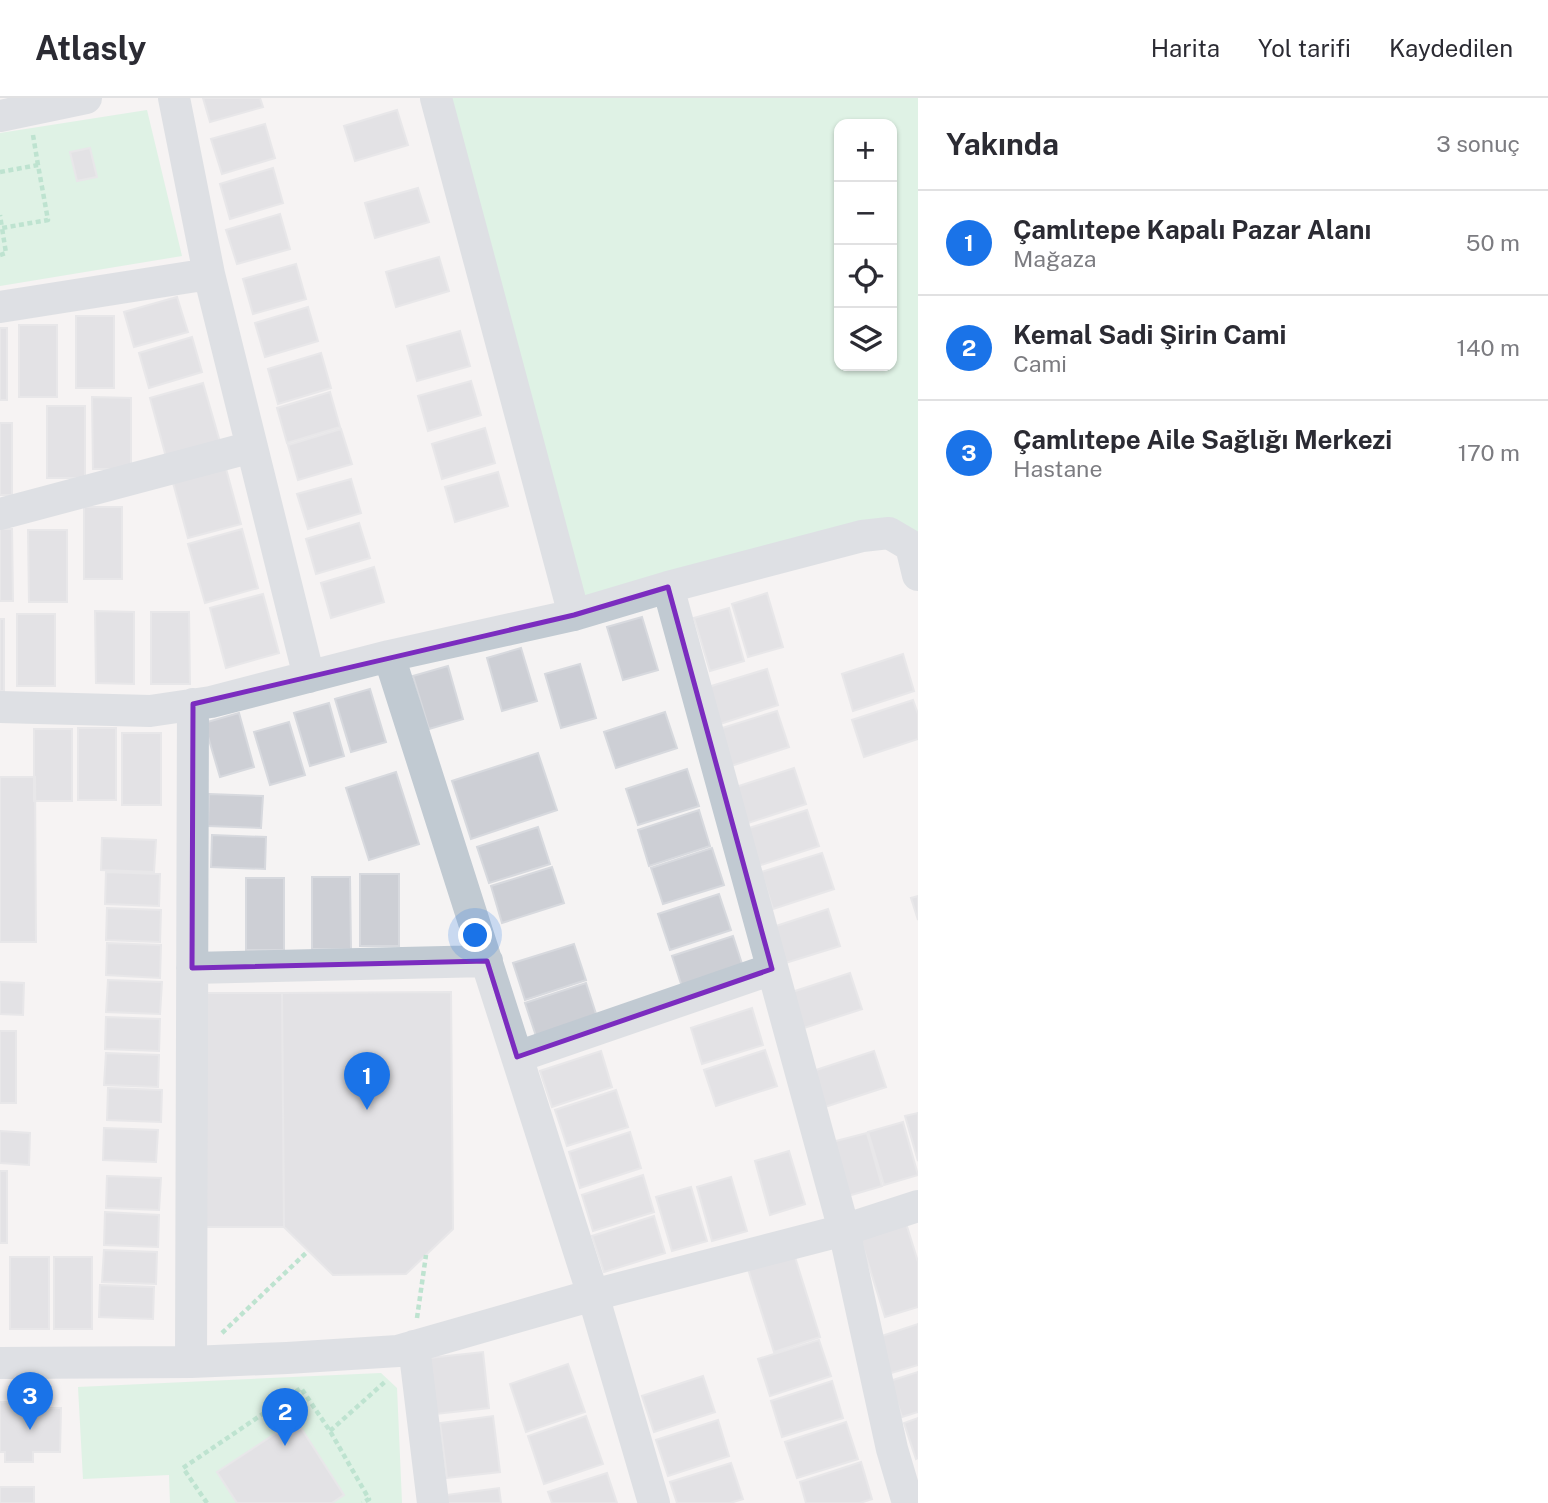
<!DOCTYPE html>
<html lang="tr">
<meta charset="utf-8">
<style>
:root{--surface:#fff;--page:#f2f2f3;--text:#2b2b33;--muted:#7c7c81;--line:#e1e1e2;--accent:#1a73e8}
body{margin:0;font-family:"Public Sans",sans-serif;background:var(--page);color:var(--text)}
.controls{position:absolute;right:21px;top:21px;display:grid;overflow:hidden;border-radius:14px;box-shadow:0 2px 5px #0004}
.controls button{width:63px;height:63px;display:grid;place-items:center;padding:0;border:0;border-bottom:2px solid var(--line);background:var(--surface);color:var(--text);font:35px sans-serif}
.you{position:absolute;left:476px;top:838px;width:24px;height:24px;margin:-18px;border:5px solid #fff;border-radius:50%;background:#1a73e8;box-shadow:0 0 0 10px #1a73e833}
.badge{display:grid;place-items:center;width:46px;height:46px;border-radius:50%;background:var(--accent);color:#fff;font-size:23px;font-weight:700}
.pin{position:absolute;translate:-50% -58px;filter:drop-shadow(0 2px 4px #0008)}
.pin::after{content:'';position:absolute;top:37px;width:24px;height:21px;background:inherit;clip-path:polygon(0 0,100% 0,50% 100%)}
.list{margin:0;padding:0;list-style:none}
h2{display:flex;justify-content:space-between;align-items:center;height:91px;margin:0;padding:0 28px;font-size:30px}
h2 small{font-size:23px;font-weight:400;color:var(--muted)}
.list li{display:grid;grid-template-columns:46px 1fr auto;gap:21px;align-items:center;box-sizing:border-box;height:105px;padding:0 28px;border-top:2px solid var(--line)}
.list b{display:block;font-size:26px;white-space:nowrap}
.list p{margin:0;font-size:23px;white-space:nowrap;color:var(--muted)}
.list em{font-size:23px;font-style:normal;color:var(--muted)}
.icon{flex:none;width:38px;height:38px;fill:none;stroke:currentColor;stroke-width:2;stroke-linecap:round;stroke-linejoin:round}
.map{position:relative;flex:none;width:918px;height:1405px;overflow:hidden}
header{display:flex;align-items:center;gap:42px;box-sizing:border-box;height:98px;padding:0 35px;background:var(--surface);border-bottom:2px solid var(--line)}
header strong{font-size:33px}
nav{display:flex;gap:38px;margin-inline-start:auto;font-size:24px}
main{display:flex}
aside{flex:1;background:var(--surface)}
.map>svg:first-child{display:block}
.green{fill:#c3f1d5;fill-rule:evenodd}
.building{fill:#cdcfd5;stroke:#d7d9de;stroke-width:2}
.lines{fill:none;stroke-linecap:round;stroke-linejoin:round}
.path{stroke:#7ad0a6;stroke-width:4.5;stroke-dasharray:5 3.5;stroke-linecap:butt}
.minor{stroke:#c1cad2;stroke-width:32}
.marked{fill:none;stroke:#7b2cbf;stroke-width:5;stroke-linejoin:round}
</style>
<header>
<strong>Atlasly</strong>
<nav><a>Harita</a><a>Yol tarifi</a><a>Kaydedilen</a></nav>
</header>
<main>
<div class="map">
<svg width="918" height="1405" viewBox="0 0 918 1405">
<rect width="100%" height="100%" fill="#f5f3f3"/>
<path class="green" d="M436,0h482v477l-29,-42 -315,82zM839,26h53v242h-53z
M147,12l35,146 -182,30v-153z
M381,1275l16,15 5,115h-232l-1,-28 -86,4 -5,-92z"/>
<path class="building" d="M203,0h57l3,9 -53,15z
M397,12l11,35 -53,16 -11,-35z
M265,26l10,34 -53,16 -11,-35z
M90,50l7,29 -20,4 -7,-29z
M273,70l10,35 -53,16 -10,-35z
M418,90l11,34 -54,16 -10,-35z
M280,116l10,35 -53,15 -11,-34z
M439,159l10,34 -53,16 -10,-35z
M296,166l10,35 -53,15 -10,-35z
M177,199l11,35 -54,15 -10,-35z
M308,209l10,34 -53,16 -10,-34z
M76,218h38v72h-38z
M19,227h38v72h-38z
M0,230h7v72h-7z
M460,233l10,35 -53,15 -10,-35z
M192,239l10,35 -53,16 -10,-35z
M321,255l10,35 -53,16 -10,-35z
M471,283l10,34 -53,16 -10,-35z
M203,285l17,59 -54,15 -16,-59z
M330,294l10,35 -53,16 -10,-35z
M92,299l39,1v71h-38z
M47,308h38v72h-38z
M0,325h12v72h-12z
M485,330l10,35 -53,16 -10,-35z
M341,331l11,35 -54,16 -10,-35z
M225,367l16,59 -53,14 -16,-59z
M498,374l10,34 -53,16 -10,-35z
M351,381l10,34 -53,16 -11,-35z
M84,409h38v72h-38z
M359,425l11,35 -54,16 -10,-35z
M0,431h12l1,72h-13z
M242,431l16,59 -53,15 -17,-59z
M28,432h39v72h-38z
M374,469l10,35 -53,16 -10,-35z
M767,495l16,54 -35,10 -16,-53z
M263,496l16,59 -53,15 -16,-60z
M729,510l15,53 -34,10 -16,-53z
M95,513l39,1v72l-38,-1z
M151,514h38l1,72h-39z
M17,516h38v72h-38z
M642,519l16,53 -35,10 -16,-53z
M0,521h4v72h-4z
M521,550l16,53 -35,10 -15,-53z
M903,556l11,37 -61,20 -11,-37z
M580,566l16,54 -35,10 -16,-54z
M448,568l15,53 -34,10 -16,-53z
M767,571l11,36 -61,20 -12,-37z
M370,591l16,53 -35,10 -16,-53z
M913,602l5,14v25l-54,18 -12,-37z
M329,605l15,53 -34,10 -16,-53z
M777,613l12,36 -61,20 -12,-37z
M665,614l12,36 -61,20 -12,-36z
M239,615l15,54 -34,10 -16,-54z
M289,624l16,53 -35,10 -16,-53z
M78,630h38v72h-38z
M34,631h38v72h-38z
M122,635h39v72h-39z
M538,655l19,57 -86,29 -19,-58z
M794,670l12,36 -61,20 -12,-36z
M687,671l12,37 -61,19 -12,-36z
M396,674l23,72 -50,16 -23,-72z
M0,679h35l1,165h-36z
M209,696l54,2 -2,32 -53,-2z
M699,712l11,36 -61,20 -11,-36z
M807,712l12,36 -61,20 -12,-37z
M538,729l12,37 -61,19 -12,-36z
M212,737l54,2 -1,32 -54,-2z
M102,740l54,2 -2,32 -53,-2z
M712,750l12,37 -61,19 -12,-36z
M822,755l12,36 -61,20 -12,-37z
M552,769l12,36 -62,20 -11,-37z
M106,774l54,2 -1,32 -54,-2z
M360,776h39v72h-39z
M312,779h38l1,72h-39z
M246,780h38v72h-38z
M719,796l12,36 -61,20 -12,-36z
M918,798v24l-7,-22z
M107,810l54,2 -1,32 -54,-2z
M828,811l12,37 -61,19 -12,-36z
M733,838l12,37 -61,20 -12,-37z
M107,845l54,2 -1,33 -54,-3z
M574,846l12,36 -61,20 -12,-37z
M850,875l12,36 -61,20 -12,-36z
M108,882l54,2 -2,32 -54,-2z
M0,884l24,1 -1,32 -23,-1z
M586,885l12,37 -61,19 -12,-36z
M451,894l2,237 -47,45 -73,1 -49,-48 -2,-234z
M202,895h80l2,234h-79z
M752,910l11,37 -61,19 -11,-36z
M106,919l54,2 -1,32 -54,-2z
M0,933h16v72h-16z
M765,952l12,36 -61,20 -12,-36z
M601,953l11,36 -60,20 -12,-36z
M874,953l12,36 -61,20 -12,-36z
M106,955l53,2 -1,32 -54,-2z
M108,990l54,2 -1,32 -54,-2z
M616,992l12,37 -61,19 -12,-36z
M918,1015v48l-13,-45z
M903,1024l15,53 -34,10 -16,-53z
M104,1030l54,2 -2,32 -53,-2z
M0,1033l30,2 -1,32 -29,-2z
M630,1034l11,36 -61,20 -11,-36z
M867,1035l15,53 -34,10 -16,-54z
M789,1053l16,53 -35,11 -15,-54z
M0,1073h7v72h-7z
M643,1077l11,37 -61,19 -11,-36z
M107,1078l54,2 -2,32 -53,-2z
M731,1079l16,54 -35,10 -15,-54z
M691,1089l16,54 -35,10 -16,-54z
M105,1114l54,3 -1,32 -54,-2z
M654,1118l11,37 -61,19 -12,-36z
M905,1122l13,42v45l-33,10 -26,-83z
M104,1152l53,2 -1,32 -54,-2z
M794,1156l26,83 -46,15 -26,-83z
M10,1159h39v72h-39z
M54,1159h38v72h-38z
M100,1187l54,2 -1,32 -54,-2z
M918,1226v41l-30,9 -12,-36z
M819,1242l12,36 -61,20 -12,-37z
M483,1254l6,56 -53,6 -7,-56z
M568,1266l17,48 -59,20 -16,-48z
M918,1274v40l-16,5 -12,-36z
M703,1278l12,36 -61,20 -12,-36z
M832,1283l11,37 -61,19 -11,-36z
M0,1304h38l1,6h22l-1,44h-27v10h-28v-10h-5z
M493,1318l7,56 -53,6 -7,-55z
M586,1318l17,48 -59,20 -16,-48z
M918,1320v40l-2,1 -12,-36z
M296,1322l48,75 -12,8h-95l-20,-31z
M718,1322l11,36 -61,20 -12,-36z
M846,1324l12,37 -61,19 -12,-36z
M861,1364l11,37 -12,4h-54l-6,-21z
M731,1365l12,36 -13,4h-53l-7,-21z
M607,1375l10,30h-65l-4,-11z
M0,1389h34v16h-34z
M499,1390l2,15h-54l-1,-8z"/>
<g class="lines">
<path class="path" d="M33,37l5,30
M0,74l38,-7 10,55 -46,8 -2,-13
M0,157l6,-2 -4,-25
M417,1220l9,-63
M222,1235l86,-82
M330,1333l57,-51
M207,1405l-24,-35 118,-80 29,43 39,68 -7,4"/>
<path class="minor" d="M174,0l35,176 100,403
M436,0l138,517
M0,18l86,-18
M0,209l209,-33
M0,416l252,-67
M668,489l176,643 48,219 16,54
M389,558l204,639 61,208
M0,609l150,4 61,-9 178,-46 185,-41 94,-28 194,-51 27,-3 22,13 7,29
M192,870l295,-7
M517,959l255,-88
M414,1248l19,157
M191,1264l2,-658
M0,1265l191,-1 96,-4 111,-7 195,-56 251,-65 74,-24"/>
</g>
<path d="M0 0H918V1405H0ZM668,489l104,382 -255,88 -30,-96 -295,7 1,-264 381,-89z" fill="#f5f3f3" fill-opacity=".55" fill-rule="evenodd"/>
<path class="marked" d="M668,489l104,382 -255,88 -30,-96 -295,7 1,-264 381,-89z"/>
</svg>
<div class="controls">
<button>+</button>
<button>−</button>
<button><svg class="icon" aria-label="locate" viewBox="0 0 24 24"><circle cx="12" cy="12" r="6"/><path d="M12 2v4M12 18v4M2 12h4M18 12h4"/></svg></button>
<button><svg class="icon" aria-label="layers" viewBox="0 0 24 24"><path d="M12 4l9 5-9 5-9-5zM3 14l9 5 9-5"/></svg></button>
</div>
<div class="you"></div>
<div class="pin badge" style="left:367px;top:1012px">1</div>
<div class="pin badge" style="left:285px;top:1348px">2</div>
<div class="pin badge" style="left:30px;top:1332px">3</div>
</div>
<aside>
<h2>Yakında<small>3 sonuç</small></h2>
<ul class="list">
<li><span class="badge">1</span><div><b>Çamlıtepe Kapalı Pazar Alanı</b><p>Mağaza</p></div><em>50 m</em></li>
<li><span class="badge">2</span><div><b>Kemal Sadi Şirin Cami</b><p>Cami</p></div><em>140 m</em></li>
<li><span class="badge">3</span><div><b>Çamlıtepe Aile Sağlığı Merkezi</b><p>Hastane</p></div><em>170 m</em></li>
</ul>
</aside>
</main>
